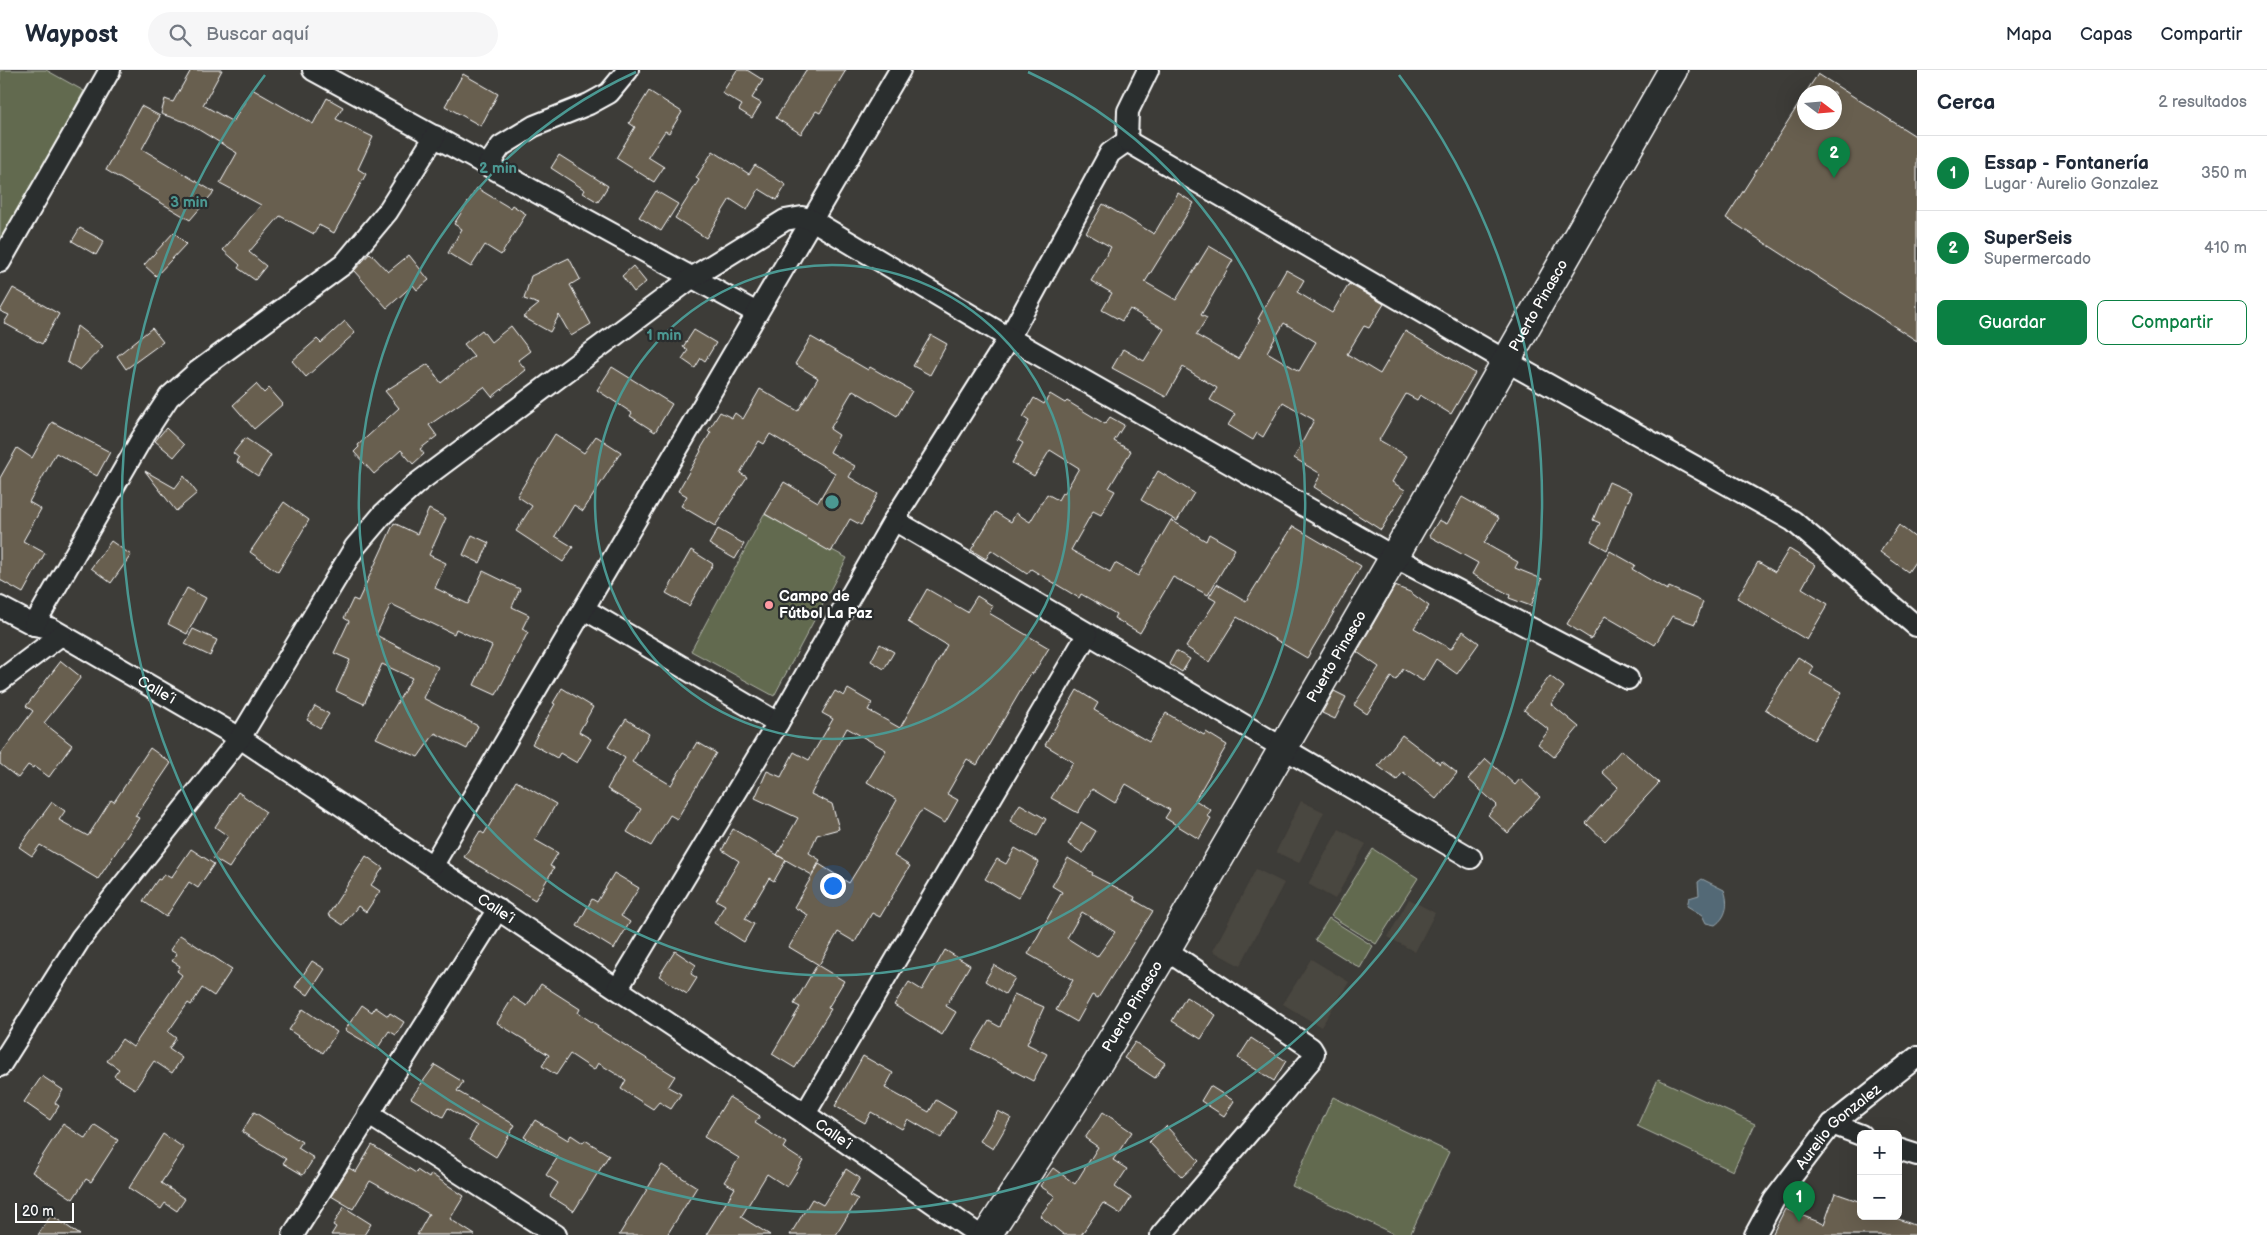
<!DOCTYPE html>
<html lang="es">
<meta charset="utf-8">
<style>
:root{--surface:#fff;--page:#f6f6f7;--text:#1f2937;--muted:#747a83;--line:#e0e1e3;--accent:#0b8043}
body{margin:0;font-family:"Balsamiq Sans",sans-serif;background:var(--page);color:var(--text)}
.controls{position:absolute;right:15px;bottom:15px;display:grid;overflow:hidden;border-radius:8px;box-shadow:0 5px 20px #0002}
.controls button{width:45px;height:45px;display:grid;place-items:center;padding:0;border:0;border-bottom:1px solid var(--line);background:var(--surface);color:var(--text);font:25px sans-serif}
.compass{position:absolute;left:1797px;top:15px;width:45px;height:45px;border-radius:50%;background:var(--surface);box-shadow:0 5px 20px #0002;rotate:106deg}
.scale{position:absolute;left:15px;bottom:12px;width:59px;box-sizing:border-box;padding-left:5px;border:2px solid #fff;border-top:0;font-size:14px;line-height:18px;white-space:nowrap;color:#fff;-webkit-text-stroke:4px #2a2d2e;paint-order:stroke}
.you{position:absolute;left:832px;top:815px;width:18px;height:18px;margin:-12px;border:4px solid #fff;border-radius:50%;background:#1a73e8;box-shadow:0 0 0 8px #1a73e833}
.badge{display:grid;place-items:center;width:32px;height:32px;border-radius:50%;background:var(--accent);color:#fff;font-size:16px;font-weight:700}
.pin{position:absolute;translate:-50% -41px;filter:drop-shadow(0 1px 2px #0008)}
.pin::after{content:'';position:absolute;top:26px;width:18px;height:15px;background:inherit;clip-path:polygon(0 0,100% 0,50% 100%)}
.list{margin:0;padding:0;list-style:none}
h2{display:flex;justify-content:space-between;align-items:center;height:65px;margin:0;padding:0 20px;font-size:21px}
h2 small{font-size:16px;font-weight:400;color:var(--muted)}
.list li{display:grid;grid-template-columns:32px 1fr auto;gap:15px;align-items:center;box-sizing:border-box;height:75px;padding:0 20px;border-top:1px solid var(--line)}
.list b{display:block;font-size:19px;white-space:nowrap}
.list p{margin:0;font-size:16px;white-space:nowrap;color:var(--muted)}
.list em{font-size:16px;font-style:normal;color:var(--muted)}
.actions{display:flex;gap:10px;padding:15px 20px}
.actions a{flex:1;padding:11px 0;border:1px solid var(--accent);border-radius:8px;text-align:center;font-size:18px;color:var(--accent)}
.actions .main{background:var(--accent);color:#fff}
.icon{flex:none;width:28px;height:28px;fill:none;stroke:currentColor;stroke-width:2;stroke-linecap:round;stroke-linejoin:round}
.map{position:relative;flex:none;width:1917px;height:1165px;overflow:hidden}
header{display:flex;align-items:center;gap:30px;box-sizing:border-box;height:70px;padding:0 25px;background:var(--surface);border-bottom:1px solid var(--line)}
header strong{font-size:24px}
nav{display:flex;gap:28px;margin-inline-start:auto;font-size:18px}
.search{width:350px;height:45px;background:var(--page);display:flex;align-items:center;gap:12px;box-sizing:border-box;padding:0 18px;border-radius:28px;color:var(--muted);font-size:19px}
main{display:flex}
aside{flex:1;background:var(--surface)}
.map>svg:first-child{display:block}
.built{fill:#4a463f}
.green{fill:#626a50;stroke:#b0b4a8}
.water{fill:#526976;stroke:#97a5ad}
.building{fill:#685f50;stroke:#fff;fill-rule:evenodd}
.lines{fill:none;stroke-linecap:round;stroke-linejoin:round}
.street-casing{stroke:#fff;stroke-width:24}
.secondary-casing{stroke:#fff;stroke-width:31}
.street{stroke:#2a2d2e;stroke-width:20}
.secondary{stroke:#2a2d2e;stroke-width:28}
.ring{fill:none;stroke:#4b9892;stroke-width:2.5}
.poi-dot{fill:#ff9aa2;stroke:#2a2d2e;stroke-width:2}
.labels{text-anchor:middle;stroke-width:4.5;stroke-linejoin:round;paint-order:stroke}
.street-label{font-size:15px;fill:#fff;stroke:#2a2d2e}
.poi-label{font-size:15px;font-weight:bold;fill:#fff;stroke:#2a2d2e;text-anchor:start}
.centre{fill:#4b9892;stroke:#2a2d2e;stroke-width:2.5}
.ring-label{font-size:15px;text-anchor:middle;font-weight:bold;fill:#4b9892;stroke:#2a2d2e;stroke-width:4.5;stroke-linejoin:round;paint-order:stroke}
</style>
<header>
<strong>Waypost</strong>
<div class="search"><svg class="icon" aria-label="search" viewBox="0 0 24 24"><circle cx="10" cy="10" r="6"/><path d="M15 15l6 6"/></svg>Buscar aquí</div>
<nav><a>Mapa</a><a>Capas</a><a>Compartir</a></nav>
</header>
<main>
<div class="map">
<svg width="1917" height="1165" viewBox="0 0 1917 1165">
<rect width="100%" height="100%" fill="#3d3c38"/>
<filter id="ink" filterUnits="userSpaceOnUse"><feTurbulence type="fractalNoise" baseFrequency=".02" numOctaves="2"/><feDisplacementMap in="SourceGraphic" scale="10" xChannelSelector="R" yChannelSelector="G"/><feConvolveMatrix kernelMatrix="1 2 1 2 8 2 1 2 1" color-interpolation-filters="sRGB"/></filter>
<g filter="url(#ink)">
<path class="built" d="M1301,731l23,11 -25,51 -23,-11z
M1339,759l27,15 -31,55 -27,-15z
M1256,799l28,14 -44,83 -27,-15z
M1409,829l26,14 -20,39 -27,-15z
M1311,889l38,23 -28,45 -38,-23z"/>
<path class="green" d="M0,0h46l38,21 -84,153z
M764,444l83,44 -73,138 -83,-45z
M1373,779l45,29 -42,66 -45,-28z
M1329,848l44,28 -13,22 -45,-28z
M1658,1009l97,45 -22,47 -96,-45z
M1333,1027l116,55 -39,83h-14l-104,-49z"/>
<path class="water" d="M1702,809l22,11c5,13 3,27 -9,35l-9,-2 -4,-8 -15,-9 2,-8 10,-3 -1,-13z"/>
<path class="building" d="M191,0h31l-19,35 30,17 19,-33 61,35 14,-26 16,9 -7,12 37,18 -15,32 8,5 -32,59 -15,-8 -5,9 -34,-18 -31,36 17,14 -11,14 -17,-12 2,-3 -17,-15 38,-45 -41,-22 17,-30 -51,-31 -25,-8 4,-15 8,3z
M737,0h10l16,10 -11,18 9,5 -9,15 -13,-8 3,-5 -20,-12z
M806,0h40l-26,43 -4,-2 -15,23 -25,-16z
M463,4l35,20 -17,32 -36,-20z
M1818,4l99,63v204l-191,-123 78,-122v26h30v-30h-28z
M649,21l33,21 -13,21 -4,-2 -17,26 16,10 -10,15 -38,-24 19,-31 -6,-4z
M141,36l19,10 -18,33 72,43 -24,28 -84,-50z
M713,81l36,23 6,-9 31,20 -9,15 -18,-11 -12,21 -17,-11 -24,39 -31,-20 24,-38 -3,-2z
M559,85l49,31 -10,16 -15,-9 2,-3 -34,-22z
M477,118l33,20 2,-3 14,9 -25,41 -16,-10 -14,22 -23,-14 14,-24 -8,-5z
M656,121l22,13 -17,27 -22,-14z
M1178,123l16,10 -49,79 31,18 33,-54 24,14 -32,55 6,3 -11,17 42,24 22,-39 -2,-1 28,-49 18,10 -7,12 35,21 17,-29 35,20 -15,24 -5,-2 -17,28 33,20 25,-43 70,42 -24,41 -31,-19 -3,5 -11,-6 -27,46 28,16 -15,26 13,8 -24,40 -67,-43 7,-13 -27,-16 20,-38 -31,-18 -20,35 -6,-4 -4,7 -25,-15 7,-11 -25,-14 7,-12 -34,-21 -17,30 -54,-29 11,-19 21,12 20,-32 -34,-20 -8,12 -20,-11 10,-17 -21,-12 20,-34 -25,-14 17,-29 51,30zM1284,253l32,19 -17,29 -32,-19z
M80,158l24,13 -8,14 -24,-14z
M174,162l12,12 -30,32 -12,-11z
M370,183l18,19 21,-17 20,25 -12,10 -4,-5 -26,23 -33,-37z
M569,188l11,21 -10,6 21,39 -20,12 -12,-21 -9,17 -27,-15 16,-13 -15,-5 7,-23z
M633,196l13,16 -12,10 -12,-16z
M13,218l46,26 -17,30 -38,-21 5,-8 -9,-4z
M345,251l10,12 -49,44 -14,-16 25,-22 4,4z
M77,256l26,20 -23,24 -13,-8z
M511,256l19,25 -12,9 8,10 -34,27 -8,-10 -55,38 8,11 -17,13 4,5 -11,10 -12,-14 -27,24 -20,-22 5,-5 -1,-2 41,-37 -14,-17 43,-27 13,19 33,-27 -10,-12 18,-14 9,12z
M152,258l11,14 -37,27 -9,-13z
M694,260l22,13 -11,18 -4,-3 -6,10 -13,-9 6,-9 -5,-3z
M931,265l16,9 -17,31 -17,-9z
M811,267l57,33 2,-3 42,24 -15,25 -44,-26 -23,39 9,6 -9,17 25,14 -6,11 29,17 -17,31 -11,-6 -19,33 -66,-38 19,-32 34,20 17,-29 -65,-39 -6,10 -5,-3 -19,32 7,4 -32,49 -34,-20 6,-10 -9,-5 23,-40 -1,-1 11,-18 -3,-1 12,-19 12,6 3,-5 8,6 17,-30 38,22 20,-33 -23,-14z
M612,297l60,37 -17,28 -25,-16 2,-3 -35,-23z
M256,314l8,9 5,-5 14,16 -29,25 -21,-24z
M1050,324l15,9 2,-2 38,23 5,-7 14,8 -10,16 17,10 -22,37 6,3 -14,24 -8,-4 -22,39 39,22 5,-9 23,13 33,-56 35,21 3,-7 26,15 -27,46 -35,-18 -33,56 -26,-15 2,-4 -35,-20 -2,4 -48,-29 -4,5 -36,-24 -5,9 -15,-9 24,-38 16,10 5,-9 14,9 17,-28 11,6 4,-7 2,1 15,-26 -29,-18 -16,26 -22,-13 11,-20 -5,-3 11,-19 -6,-4 11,-19 10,6z
M52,352l58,30 -13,24 -41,-23 -27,49 12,7 -18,32 22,12 -22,40 -23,-13v-102l17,-30 15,10z
M166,358l18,17 -10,12 -19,-16z
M555,364l29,19 12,-17 25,16 -38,59 -9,-6 -19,31 18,11 -10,15 -47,-31 16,-25 -15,-10z
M245,368l26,17 -13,21 -21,-14 2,-4 -6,-5z
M145,401l30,17 9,-12 13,17 -21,18z
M1158,401l36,22 -17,28 -36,-21z
M1609,412l23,10 -25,58 -16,-9 9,-18 -7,-3z
M1462,427l37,21 -15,25 34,19 -3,6 27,11 -11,27 -22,-8 1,-3 -38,-21 6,-11 -49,-27 10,-16 8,4z
M284,432l25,18 -31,52 -28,-20z
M429,439l17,9 -17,37 17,8 -11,25 33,16 15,-33 37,18 -8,18 17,8 -7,14 6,3 -32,63 -22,-10 18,-39 -36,-17 -2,5 -63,-30 -15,31 62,32 -15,31 55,28 -11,23 -32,-16 -17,24 -42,-19 36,-60 -30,-14 -18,40 -28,-13 14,-31 -16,-7 15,-32 -5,-3 9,-19 5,2 36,-78 23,11z
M1899,455l18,14v20l-9,13 -28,-20z
M1293,456l68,40 -54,92 -70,-41 -28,45 -23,-15 30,-46 -7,-4 8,-13 29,17z
M718,459l26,15 -9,15 -26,-15z
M472,465l17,8 -9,20 -17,-8z
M111,471l20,14 -20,28 -20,-15z
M1789,479l26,16 -13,23 26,16 -21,36 -70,-42 21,-36 17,10z
M691,480l22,14 -24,42 -23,-13z
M1610,481l25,14 -3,4 35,21 2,-3 34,15 -8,22 -23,-8 -17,29 -50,-29 -14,23 -24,-15z
M1395,516l15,6 19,14 -15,22 37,21 12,-18 16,12 -22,31 -21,-15 -13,22 -20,-12 -7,11 -5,-3 -24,37 -13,-9 25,-38 -22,-15z
M187,518l19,10 -19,36 -19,-10z
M927,519l40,23 10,-16 16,10 -4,7 60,35 -16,26 -2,-1 -54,92 -10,-6 -20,35 11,6 -13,23 -22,-13 -4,3 -25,43 16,10 -30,51 -8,-4 -17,29 -17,-10 -19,33 -30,-18 19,-32 -14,-8 25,-43 30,19 13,-21 35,-62 -30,-18 19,-32 -39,-22 -36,66 21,10 7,25 -22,6 -8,18 11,7 -8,15 -35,-20 21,-37 -43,-20 12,-27 14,6 13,-25 15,8 24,-41 -11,-6 13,-22 9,5 4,-7 24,14 -4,7 32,18 47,-83 -39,-23z
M193,559l24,11 -7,16 -25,-12z
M880,574l14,8 -10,17 -13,-8z
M1176,581l14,8 -8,13 -13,-8z
M1798,587l16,10 -4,7 32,18 -28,48 -49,-31z
M61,591l20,16 -37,46 28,22 -23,32 -15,-11 -1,2 -5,-3 -10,13 -18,-14v-9l33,-44 -7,-5z
M1550,606l14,11 -13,17 28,23 -25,30 -16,-13 11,-14 -25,-20z
M562,618l31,19 -14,25 12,7 -14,24 -17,-10 -3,5 -25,-14 23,-40 -2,-1z
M1077,620l21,13 -4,7 55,32 17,-29 38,22 2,-3 21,13 -32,55 16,10 -4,6 4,2 -12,21 -34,-21 5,-8 -44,-26 -11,19 -23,-14 -14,24 -27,-15 22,-36 -28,-17z
M1334,621l12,6 -11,22 -13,-6z
M315,636l14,8 -9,14 -13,-8z
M626,649l23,15 -17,28 39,23 26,-43 19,11 -39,66 -7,-4 -19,31 -24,-14 14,-23 -34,-20 18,-31 -17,-11z
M1402,665l38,29 2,-3 15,12 -21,26 -33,-27 -6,8 -19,-14z
M150,678l21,15 -36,53 4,2 -41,61 -58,-34 -8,11 -13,-9 33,-45 13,9 -6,9 29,16 23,-36 3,2z
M1621,680l38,33 -54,58 -19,-18 32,-36 -16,-15z
M1486,689l29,26 5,-6 20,18 -32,36 -20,-18 9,-10 -29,-26z
M516,711l40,23 -21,36 23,13 -8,13 4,2 -19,32 -71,-43 16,-26 4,3z
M238,722l28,20 -37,56 -16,-10 15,-22 -13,-9z
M1020,734l26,15 -9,17 -27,-15z
M1081,752l15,9 -13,22 -15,-9z
M733,759l53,31 -12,21 -5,-3 -24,41 9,5 -10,18 -30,-19 11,-18 -9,-5 23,-39 -17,-11z
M1015,778l24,14 -21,36 -33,-19 12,-20 9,5z
M191,779l23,15 -16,24 -9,-6 -23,35 -23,-16 15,-22 2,1 4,-6 7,4z
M366,786l17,12 -12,17 9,6 -14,21 -8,-6 -15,19 -15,-10z
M1068,788l25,15 -1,2 43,22 -1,3 19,11 -55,87 -6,-3 -15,27 -21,-12 17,-30 -45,-26 34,-62 -10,-6zM1082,842l33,20 -18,25 -30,-19z
M614,803l25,15 -18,28 9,6 -16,27 -37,-23 15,-27 5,3z
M180,865l52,34 -18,27 -12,-8 -11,17 -3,-2 -20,29 8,6 -7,11 13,9 -10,15 -18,-12 -19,28 -21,-13 5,-7 -12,-8 15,-22 11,8 49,-72 -5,-4 3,-5 -8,-5 5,-7 -7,-4z
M945,880l25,15 -24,41 10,6 -14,23 -48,-30 15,-23 13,8z
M675,881l21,14 -5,9 6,4 -10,16 -28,-18z
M312,891l13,8 -17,26 -13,-8z
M817,895l27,16 -16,27 3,1 -36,59 -23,-14 28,-47 -6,-3z
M994,895l21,13 -10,16 -20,-13z
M541,914l39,25 -2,4 20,13 -1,2 78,48 -7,11 13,7 -10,15 -12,-7 -6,7 -32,-20 5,-9 -28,-17 -4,7 -24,-16 -14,21 -14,-9 7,-11 -52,-32 16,-26 14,9z
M1014,924l30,13 -17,37 20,10 -14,27 -61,-32 17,-28 11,6z
M1186,927l30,18 -15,24 -29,-18z
M362,935l10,7 3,-5 13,9 2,-3 14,9 -8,13 -7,-4 -12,18 -32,-19z
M303,939l34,23 -14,21 -34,-23z
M1251,968l35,23 -12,20 -36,-23z
M1135,972l30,21 -10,15 -31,-20z
M863,986l30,17 -8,15 44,24 7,-12 20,12 -15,26 -33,-19 -6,10 -31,-17 -6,11 -30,-17z
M435,995l28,17 -6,9 58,34 -19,32 -27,-17 8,-14 -29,-18 -5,9 -32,-19z
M42,1006l21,14 -8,13 4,3 -9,14 -26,-18z
M1210,1016l24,15 -10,15 -23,-15z
M729,1027l31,19 -5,7 31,20 -3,5 20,13 -16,26 -20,-13 -26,43 29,18h-64l29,-47 -11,-6 15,-24 -35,-21z
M998,1041l13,7 -18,31 -13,-8z
M254,1042l48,30 -4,6 16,10 -11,17 -20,-12 3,-4 -44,-27z
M1103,1042l29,20 -19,28 14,9 -12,18 16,11 -10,16 -18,-11 -22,32h-17l-24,-19 15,-20 -15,-10 13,-18 22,16 23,-37 -13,-9z
M535,1050l33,20 3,-5 12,8 2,-3 24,15 -35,56 -24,-15 8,-13 -12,-8 12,-18 -34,-20z
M63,1054l23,15 9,-14 23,15 -27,42 -5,-3 -13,20 -41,-27z
M1166,1056l33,35 -17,16 -33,-35z
M163,1064l21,14 -23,35 24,16 -8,12 -12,-8 -4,6 -32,-21z
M372,1075l44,28 1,-3 12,8 2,-4 33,22 -14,23 25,16h-58l12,-21 -59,-33 -17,28 -22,-13 18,-28 7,4z
M662,1095l35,22 -30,48h-48z
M846,1099l14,9 -10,17 8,4 -22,36h-46l22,-36 11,6z
M1835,1123l26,9v14h29l27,10v9h-145l13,-26 39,15z
M344,1137l27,17 -7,11h-33l5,-8 -3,-2z
M51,1145l29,20h-42z"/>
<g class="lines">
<defs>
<g id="street">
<path d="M313,0l444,243"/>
<path d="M1127,71l-17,12 -101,185 -115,182c192,114 386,224 577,338"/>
<path d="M1127,71l379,220 287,160 123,105"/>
<path d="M1127,71l1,-30 20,-41"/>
<path d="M488,95l13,-19 33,-20 55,-22 20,-11 19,-23"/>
<path d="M0,192l110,-192"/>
<path id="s1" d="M0,537l34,18 16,3 190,110 565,376 174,121"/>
<path d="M584,539l194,114"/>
<path d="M34,555l108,-187 27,-41 29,-26 146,-107 44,-53 47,-75"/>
<path d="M0,611l61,-46"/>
<path d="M433,795l467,-795"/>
<path d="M618,918l160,-265 116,-203"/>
<path d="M0,996l81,-128 159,-200 115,-191 28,-33 33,-30 277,-207 92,-57 17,-3 10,3 197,118 385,219 234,122"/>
<path d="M368,1044l188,121"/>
<path d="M805,1044l282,-479"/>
<path d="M1832,1054l29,11"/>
<path d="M1898,1079l19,6"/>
<path d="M293,1165l205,-326"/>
<path d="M1161,1165l150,-175 3,-7 -3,-5 -145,-98"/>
<path id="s2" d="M1755,1165l19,-35 58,-76 85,-67"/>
</g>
<g id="secondary">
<path id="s3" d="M987,1165l102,-157 77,-128 228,-393 279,-487"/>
</g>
</defs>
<use href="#street" class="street-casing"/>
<use href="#secondary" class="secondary-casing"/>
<use href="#street" class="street"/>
<use href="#secondary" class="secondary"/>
</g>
</g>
<g class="ring">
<circle cx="832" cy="432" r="237"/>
<path d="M1028 2A473 473 0 1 1 636 2"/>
<path d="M1399 5A710 710 0 1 1 265 5"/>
</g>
<circle class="poi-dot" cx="769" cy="535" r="5"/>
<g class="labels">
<g class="street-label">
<text dy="5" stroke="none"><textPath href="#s3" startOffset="1081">Puerto Pinasco</textPath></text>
<text dy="5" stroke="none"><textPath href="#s3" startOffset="676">Puerto Pinasco</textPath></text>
<text dy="5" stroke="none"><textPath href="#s1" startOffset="178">Calle´i</textPath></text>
<text dy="5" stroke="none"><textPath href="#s1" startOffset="582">Calle´i</textPath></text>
<text dy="5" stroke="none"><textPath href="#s3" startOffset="271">Puerto Pinasco</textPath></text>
<text dy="5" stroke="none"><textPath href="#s2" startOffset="138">Aurelio Gonzalez</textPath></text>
<text dy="5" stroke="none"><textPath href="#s1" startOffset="988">Calle´i</textPath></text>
</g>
<g class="poi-label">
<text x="779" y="531">Campo de<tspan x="779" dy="17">Fútbol La Paz</tspan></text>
</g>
</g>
<circle cx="832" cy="432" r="8" class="centre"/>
<g class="ring-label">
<text x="498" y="103">2 min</text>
<text x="189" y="137">3 min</text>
<text x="664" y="270">1 min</text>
</g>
</svg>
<div class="controls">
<button>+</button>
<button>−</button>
</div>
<svg class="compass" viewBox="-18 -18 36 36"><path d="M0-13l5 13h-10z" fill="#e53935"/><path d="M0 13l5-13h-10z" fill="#747a83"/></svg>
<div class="scale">20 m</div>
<div class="you"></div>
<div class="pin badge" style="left:1799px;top:1152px">1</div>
<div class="pin badge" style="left:1834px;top:108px">2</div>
</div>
<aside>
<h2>Cerca<small>2 resultados</small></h2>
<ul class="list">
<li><span class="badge">1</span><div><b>Essap - Fontanería</b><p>Lugar · Aurelio Gonzalez</p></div><em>350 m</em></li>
<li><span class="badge">2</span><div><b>SuperSeis</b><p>Supermercado</p></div><em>410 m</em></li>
</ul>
<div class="actions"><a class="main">Guardar</a><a>Compartir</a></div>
</aside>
</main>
